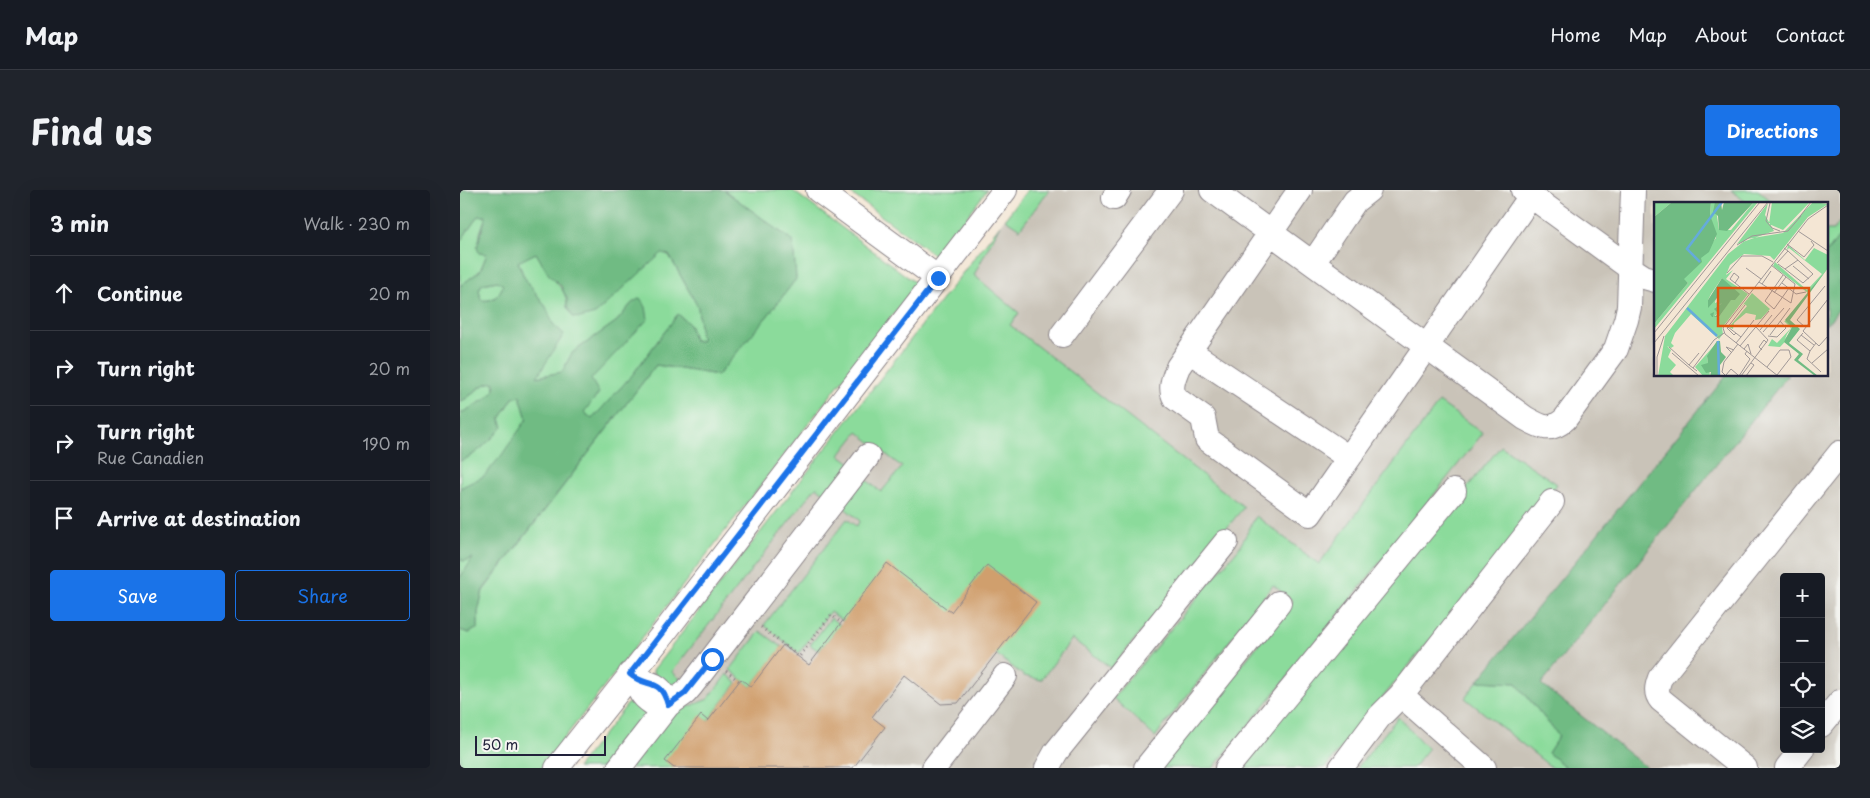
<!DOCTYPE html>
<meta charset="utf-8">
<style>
:root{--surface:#171b24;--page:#20242c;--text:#f1f3f6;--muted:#9ea1a6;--line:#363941;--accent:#1a73e8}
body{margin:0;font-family:"Playpen Sans",sans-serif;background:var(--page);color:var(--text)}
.controls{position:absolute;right:15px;bottom:15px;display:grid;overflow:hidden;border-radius:5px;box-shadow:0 5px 20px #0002}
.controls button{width:45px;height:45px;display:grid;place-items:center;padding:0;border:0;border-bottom:1px solid var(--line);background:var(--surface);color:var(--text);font:25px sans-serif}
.scale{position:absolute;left:15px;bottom:12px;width:131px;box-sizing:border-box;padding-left:5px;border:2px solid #22223b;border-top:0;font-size:14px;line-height:18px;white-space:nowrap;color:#22223b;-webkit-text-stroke:4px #f6f6f2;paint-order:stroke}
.stop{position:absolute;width:15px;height:15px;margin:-11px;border:4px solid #1a73e8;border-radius:50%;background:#fff}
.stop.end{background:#1a73e8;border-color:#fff;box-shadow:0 1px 5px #0008}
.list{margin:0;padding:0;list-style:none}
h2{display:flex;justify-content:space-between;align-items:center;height:65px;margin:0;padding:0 20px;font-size:21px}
h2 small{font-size:16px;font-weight:400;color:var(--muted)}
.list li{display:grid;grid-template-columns:32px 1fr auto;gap:15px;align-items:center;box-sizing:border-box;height:75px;padding:0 20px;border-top:1px solid var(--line)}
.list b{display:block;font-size:19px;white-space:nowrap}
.list p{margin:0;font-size:16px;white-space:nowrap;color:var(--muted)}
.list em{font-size:16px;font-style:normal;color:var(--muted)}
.actions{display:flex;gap:10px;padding:15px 20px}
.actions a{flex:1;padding:11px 0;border:1px solid var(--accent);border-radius:5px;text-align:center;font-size:18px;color:var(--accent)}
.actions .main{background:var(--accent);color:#fff}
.icon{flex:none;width:28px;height:28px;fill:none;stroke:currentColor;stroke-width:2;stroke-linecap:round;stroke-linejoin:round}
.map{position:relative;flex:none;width:1380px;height:578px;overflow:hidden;border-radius:5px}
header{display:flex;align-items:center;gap:30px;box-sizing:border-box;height:70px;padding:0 25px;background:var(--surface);border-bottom:1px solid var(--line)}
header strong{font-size:24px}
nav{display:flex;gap:28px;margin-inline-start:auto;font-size:18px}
.intro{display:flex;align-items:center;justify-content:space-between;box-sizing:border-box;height:120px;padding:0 30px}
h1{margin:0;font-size:35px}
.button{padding:12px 22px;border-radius:5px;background:var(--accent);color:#fff;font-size:18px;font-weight:700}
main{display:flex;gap:30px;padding:0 30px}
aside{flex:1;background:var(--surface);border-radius:5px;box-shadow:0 5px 20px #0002}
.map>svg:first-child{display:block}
.industrial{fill:#c9c3b8;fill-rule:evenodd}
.green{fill:#8bdb9b;stroke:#567e6b}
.forest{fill:#70bb83;stroke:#496e5f;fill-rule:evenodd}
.building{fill:#d09f6d}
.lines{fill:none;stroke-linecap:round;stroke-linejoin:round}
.minor-casing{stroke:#8b8488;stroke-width:26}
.path{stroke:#8b8488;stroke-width:3;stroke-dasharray:1 4;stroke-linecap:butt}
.minor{stroke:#fff;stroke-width:24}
.route{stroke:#1a73e8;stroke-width:6}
.inset-river{fill:none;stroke:#65abdb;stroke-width:2.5}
.inset-road{fill:none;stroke:#a09897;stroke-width:1}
.view{fill:#de560e;fill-opacity:0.15;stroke:#de560e;stroke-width:2.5}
.inset-edge{fill:none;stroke:#22223b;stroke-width:2.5}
</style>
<header>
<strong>Map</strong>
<nav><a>Home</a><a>Map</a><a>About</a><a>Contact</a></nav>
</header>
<div class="intro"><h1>Find us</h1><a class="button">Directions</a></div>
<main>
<aside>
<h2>3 min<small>Walk · 230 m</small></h2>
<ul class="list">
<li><svg class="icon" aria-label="ahead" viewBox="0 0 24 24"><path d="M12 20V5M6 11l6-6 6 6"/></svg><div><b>Continue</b></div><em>20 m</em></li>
<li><svg class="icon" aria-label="right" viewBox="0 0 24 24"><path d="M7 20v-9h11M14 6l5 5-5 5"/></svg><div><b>Turn right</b></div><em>20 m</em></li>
<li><svg class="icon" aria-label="right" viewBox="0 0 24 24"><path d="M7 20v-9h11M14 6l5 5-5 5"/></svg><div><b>Turn right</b><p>Rue Canadien</p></div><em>190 m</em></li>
<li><svg class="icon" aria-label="arrive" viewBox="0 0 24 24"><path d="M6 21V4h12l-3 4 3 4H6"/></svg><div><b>Arrive at destination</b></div></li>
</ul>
<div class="actions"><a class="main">Save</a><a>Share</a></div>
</aside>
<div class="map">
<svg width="1380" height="578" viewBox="0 0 1380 578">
<rect width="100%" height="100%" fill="#f6f6f2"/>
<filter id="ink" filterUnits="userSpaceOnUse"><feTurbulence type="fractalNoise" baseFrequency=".02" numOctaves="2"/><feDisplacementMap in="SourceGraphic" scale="10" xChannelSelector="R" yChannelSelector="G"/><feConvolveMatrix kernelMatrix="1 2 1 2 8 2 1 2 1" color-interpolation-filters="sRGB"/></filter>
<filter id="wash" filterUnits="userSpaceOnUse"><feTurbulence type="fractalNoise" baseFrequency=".0096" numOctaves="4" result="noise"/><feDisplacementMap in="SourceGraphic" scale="20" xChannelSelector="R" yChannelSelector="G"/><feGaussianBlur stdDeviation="1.12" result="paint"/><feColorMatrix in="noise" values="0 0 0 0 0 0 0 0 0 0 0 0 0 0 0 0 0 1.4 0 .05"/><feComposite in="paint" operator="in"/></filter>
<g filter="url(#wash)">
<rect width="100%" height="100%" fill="#f4e6d4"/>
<path class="industrial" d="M567,0h813v46l-14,17v-49h-171v171h72l-262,322 87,71h-975l270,-346 224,179 111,-141 -227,-178z
M1380,118v460h-193l-107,-84 248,-309h38v-50zM1324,387h37v172h-37z"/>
<path class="green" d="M264,0h68l125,94 -376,484h-81v-138l9,3 9,-5v-16l5,-21 173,-226 62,10 51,-61 27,-35 -3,-38z
M386,0h141l-50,67z
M567,0h22l-29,39 -15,-10z
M1271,0h27l17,14h-27z
M18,26h8l-6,17 -1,20 8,1 -7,17 -20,15v-44z
M1380,32v14l-14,17v-23h7z
M540,35l-26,50 45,38 -9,12 234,182 -133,161 -39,-29 -31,41 -17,-4 -28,-22 -45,-42 -108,9 -13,-9 -31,41 -35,-28 83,-106 9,7 4,-5 -19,-16 22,-28 18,15 21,-25 -44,-35 -18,23 12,9 -24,32 -12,-9 -144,185 11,9 -3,5 -12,2 -14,-13 -1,-5z
M202,62l7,3 29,52 4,34 -8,-1 -5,-16 -11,-10 -45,60 -40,45 -10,-7 7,-33 57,-60 -15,-16 -15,18 -45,32 -10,19 -26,5 27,-43 -10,-10 -7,-17 -22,-30 -6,-16 18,-8c4,6 8,14 13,20 8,12 18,17 18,34l28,7z
M38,91l5,4c-4,11 -10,17 -22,15l-2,-10 3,-6z
M34,192l2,8 -9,8 -27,16v-12c15,-7 18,-18 34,-20z
M60,206l7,23c-12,19 -25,41 -42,56 -6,6 -17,10 -25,13v-27c16,-5 31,-22 43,-34l-3,-8 13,-21z
M979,212l44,31 -164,206 -106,129h-53l133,-167 -20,-16 -118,152 -42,-39 126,-150 17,-32 63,48z
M1041,256l56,38 -232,284h-82l-3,-2z
M14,368l-14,20v-19l4,2z
M371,428l9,7 -21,26 -9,-6z
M300,441l22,16 -31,40 -21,-17z
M267,484l10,9 -29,38 -7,-5 -35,45 8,7h-44l43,-55 35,-14z
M1018,491l38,2 43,53 -11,17 19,15h-15l-87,-70z
M175,510l13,15 -42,53h-29l53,-67z
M938,527l30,32 -15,19h-56z"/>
<path class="forest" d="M0,0h264l69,51 3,38 -27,35 -51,61 -62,-10 -173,225 -5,22v16l-9,5 -9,-3v-52l13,-20 -9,3 -4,-2v-71l24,-12 17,-20 26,-37 -7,-23 -7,2 -13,21 3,8c-12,12 -27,29 -43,34v-47l27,-16 8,-8 -1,-8c-16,2 -20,13 -34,20v-116l20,-15 7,-17 -8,-1 -2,-6 9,-31h-8l-18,26zM76,63l13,22 12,11 6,13v8l6,10 7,1 15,-4 67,-61 7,2 29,52 3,34 -7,-1 -5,-16 -11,-10 -45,60 -41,45 -8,-7 15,-19 -8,-14 57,-60 -2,-12 -6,-9 -8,5 -15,18 -45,32 -10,19 -25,5 27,-43 -11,-10 -7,-17 -22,-30 -6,-15zM37,91l6,4c-4,11 -10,17 -22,15l-2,-10 3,-6z
M1380,46v72l-14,17v-72z
M1267,185h61l-247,309 106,84h-80l-19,-15 11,-17 -43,-53 -38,-2z"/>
<g id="blocks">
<path class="building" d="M427,373l64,49 36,-47 49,37 -78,101 -17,1 -37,-29 -32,42 13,10 -32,41h-179l-9,-7 36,-46 7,6 33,-42 10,8 32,-42 26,20z"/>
</g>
</g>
<g filter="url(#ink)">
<use href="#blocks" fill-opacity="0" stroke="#8b8488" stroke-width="1"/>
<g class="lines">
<defs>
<path id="minor" d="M358,0l120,88
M752,0l313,228c16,9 25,15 40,1l51,-70 10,-29 3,-13 4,-117
M840,0l-122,177c-4,10 -9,21 -3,31l28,20 4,21 103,75 221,-318
M1063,0l107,78 14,9 11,3
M654,8l5,-8
M853,73l42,-62 14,-11
M602,145l109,-145
M729,161l160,107
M170,484c10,8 7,15 14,22 3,4 9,7 13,11l11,-2c-5,-18 -13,-21 -31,-25
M941,505l83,73
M1361,535l19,-23
M97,578l106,-134 342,-444
M159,578l49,-63 17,-12 6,-7 177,-230
M474,578l71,-92
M587,578l9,-16 170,-210
M686,578l133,-165
M767,578l227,-277
M881,578l39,-52 21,-21 151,-193
M1285,578l-84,-68c-6,-7 -4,-14 -1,-22l180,-225
M1327,578l15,-19"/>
</defs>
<use href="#minor" class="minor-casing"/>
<path class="path" d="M301,437l38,30 32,-42 11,8
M266,481l13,10"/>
<use href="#minor" class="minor"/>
</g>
</g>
<g class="lines" filter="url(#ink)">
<path class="route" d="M252,469l-27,34 -17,12c-8,-29 -21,-16 -38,-31l308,-396"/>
</g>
<g transform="translate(1194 12)">
<rect width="174" height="174" fill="#f4e6d4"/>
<path d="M0,0h18l-18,15zM57,0h4l4,28h12l23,-28h4l-104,127v-5l34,-41 -5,-4 18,-17 -1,-4 16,-20 -6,-23zM118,0h38l-27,28 -14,-6zM159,0l15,2 -20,13 -34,43 -4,-4 -26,-2 -14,11 -4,10 7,-5 -7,9 22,15 -26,34 1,6 -4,5 -28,-25 -16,19 -4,10 3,3 -3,2 -4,-2 4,4 -3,7 8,8 -6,7 4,4h-16l7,-40 63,-82 19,-15 36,-6zM68,76l16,18 -7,3 -12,18 -4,-1 4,-4 -4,-4 4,-1 3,-6 -5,3 3,-3 -5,2 1,-5 -9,9 6,-6 -5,-1 3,-6zM114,1l-3,12 9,16 -37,13zM134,43l17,15 9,-12 14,7v13l-20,25 -35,-27 2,-4 32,28 15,-16 -33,-26 -2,2zM98,91l18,16 -9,10 -6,1 1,-5 -10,-2 -12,10 -1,6 -4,-2 18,-21 -3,-2 -13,16zM134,118l4,7 -5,7 -2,5 7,-10 3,2 -15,16 -12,-1 4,-7 5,4 14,-15 -7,-7zM66,137l-10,16 7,-6 -3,12 -7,-5 3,20h-7l-8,-9z" fill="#8bdb9b" fill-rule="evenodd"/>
<path d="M18,0h39l-1,13 7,19 -8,18 -8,6 1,4 -18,17 4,4 -34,41v-107zM61,0h6l1,8 2,-8h30l-27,29 -8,-1 -1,-14 -5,-4zM174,66l-38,52 10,9 -11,14 14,11 -5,6 20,16h-3l-21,-16 5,-6 -15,-12 8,-15 -7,-7zM68,76l18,16 -5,6h-4l-12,17h-7l-2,-3 4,-2 -1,5 3,-1 2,-3 -4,-4 8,-6 -5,3v-8l-9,10v-8zM63,139h3l1,11 5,5 -6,8v11h-10l1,-4 -5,1 -5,-8 7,-2 -1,-7z" fill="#70bb83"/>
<path class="inset-river" d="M46,60l-13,-13 35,-47M33,106l30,28M64,139l1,35"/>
<path class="inset-road" d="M116,1l-4,18 6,7 8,3M144,17l13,-17M144,29l30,20M133,42l17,13 10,-12 -3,-4M83,43l15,-9 36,-5 13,-15M123,61l11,-12 -4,-3M124,62l7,5 13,-9M139,64l16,13M92,66l15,11M131,67l18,14 10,-9 -25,-23M73,71l15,-17h20l11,6M129,73l-18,26 9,8 15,-21M105,80l32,21 4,-19 -24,-19M81,81l4,-6 -5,-4 -4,6 19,15M128,81l14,11 10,-2M108,82l9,-13M120,91l12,-16M174,97l-25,32 16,15 9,-10M74,125l13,10 -5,6M151,125l-8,-7 28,-34M106,128l12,-15M109,130l21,-24M0,131l106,-131M82,131l-2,2 -7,-7 18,-23M149,131l-6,7 13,11 6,-8M116,133l20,-27M147,133l13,10M114,134l9,1 9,-9 -6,-7M87,135l13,-17M0,141l114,-141M86,144l29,-35M15,145l20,18M90,147l4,-5 3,10M108,148l-3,-3 5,-7 3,3M156,149l-3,8 14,13M18,151l27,23M78,151l-6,-6 8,3M158,161l16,-14M113,165l13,-17h9l2,7 -14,18M39,166l21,-28 10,-7M43,169l-8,-6 10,-12M71,173l-3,-3 2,-10 14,-18M72,173l5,-6 7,6M3,174v-19l7,-21M85,174l11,-17 -5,-5 2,-3M87,174l27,-36 -12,-13M92,174l8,-11 -3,-2M124,174l-53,-42 -2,-6 85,-109 20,-14"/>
<path class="view" d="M64,86h91v38h-91z"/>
<rect width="174" height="174" class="inset-edge"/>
</g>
</svg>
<div class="controls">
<button>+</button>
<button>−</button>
<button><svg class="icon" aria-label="locate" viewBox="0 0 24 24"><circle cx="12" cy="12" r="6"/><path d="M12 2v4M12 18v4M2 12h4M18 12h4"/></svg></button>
<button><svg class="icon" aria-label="layers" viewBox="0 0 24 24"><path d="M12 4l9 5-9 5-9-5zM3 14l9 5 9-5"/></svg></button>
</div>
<div class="scale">50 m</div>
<div class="stop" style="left:252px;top:469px"></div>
<div class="stop end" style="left:478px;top:88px"></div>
</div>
</main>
